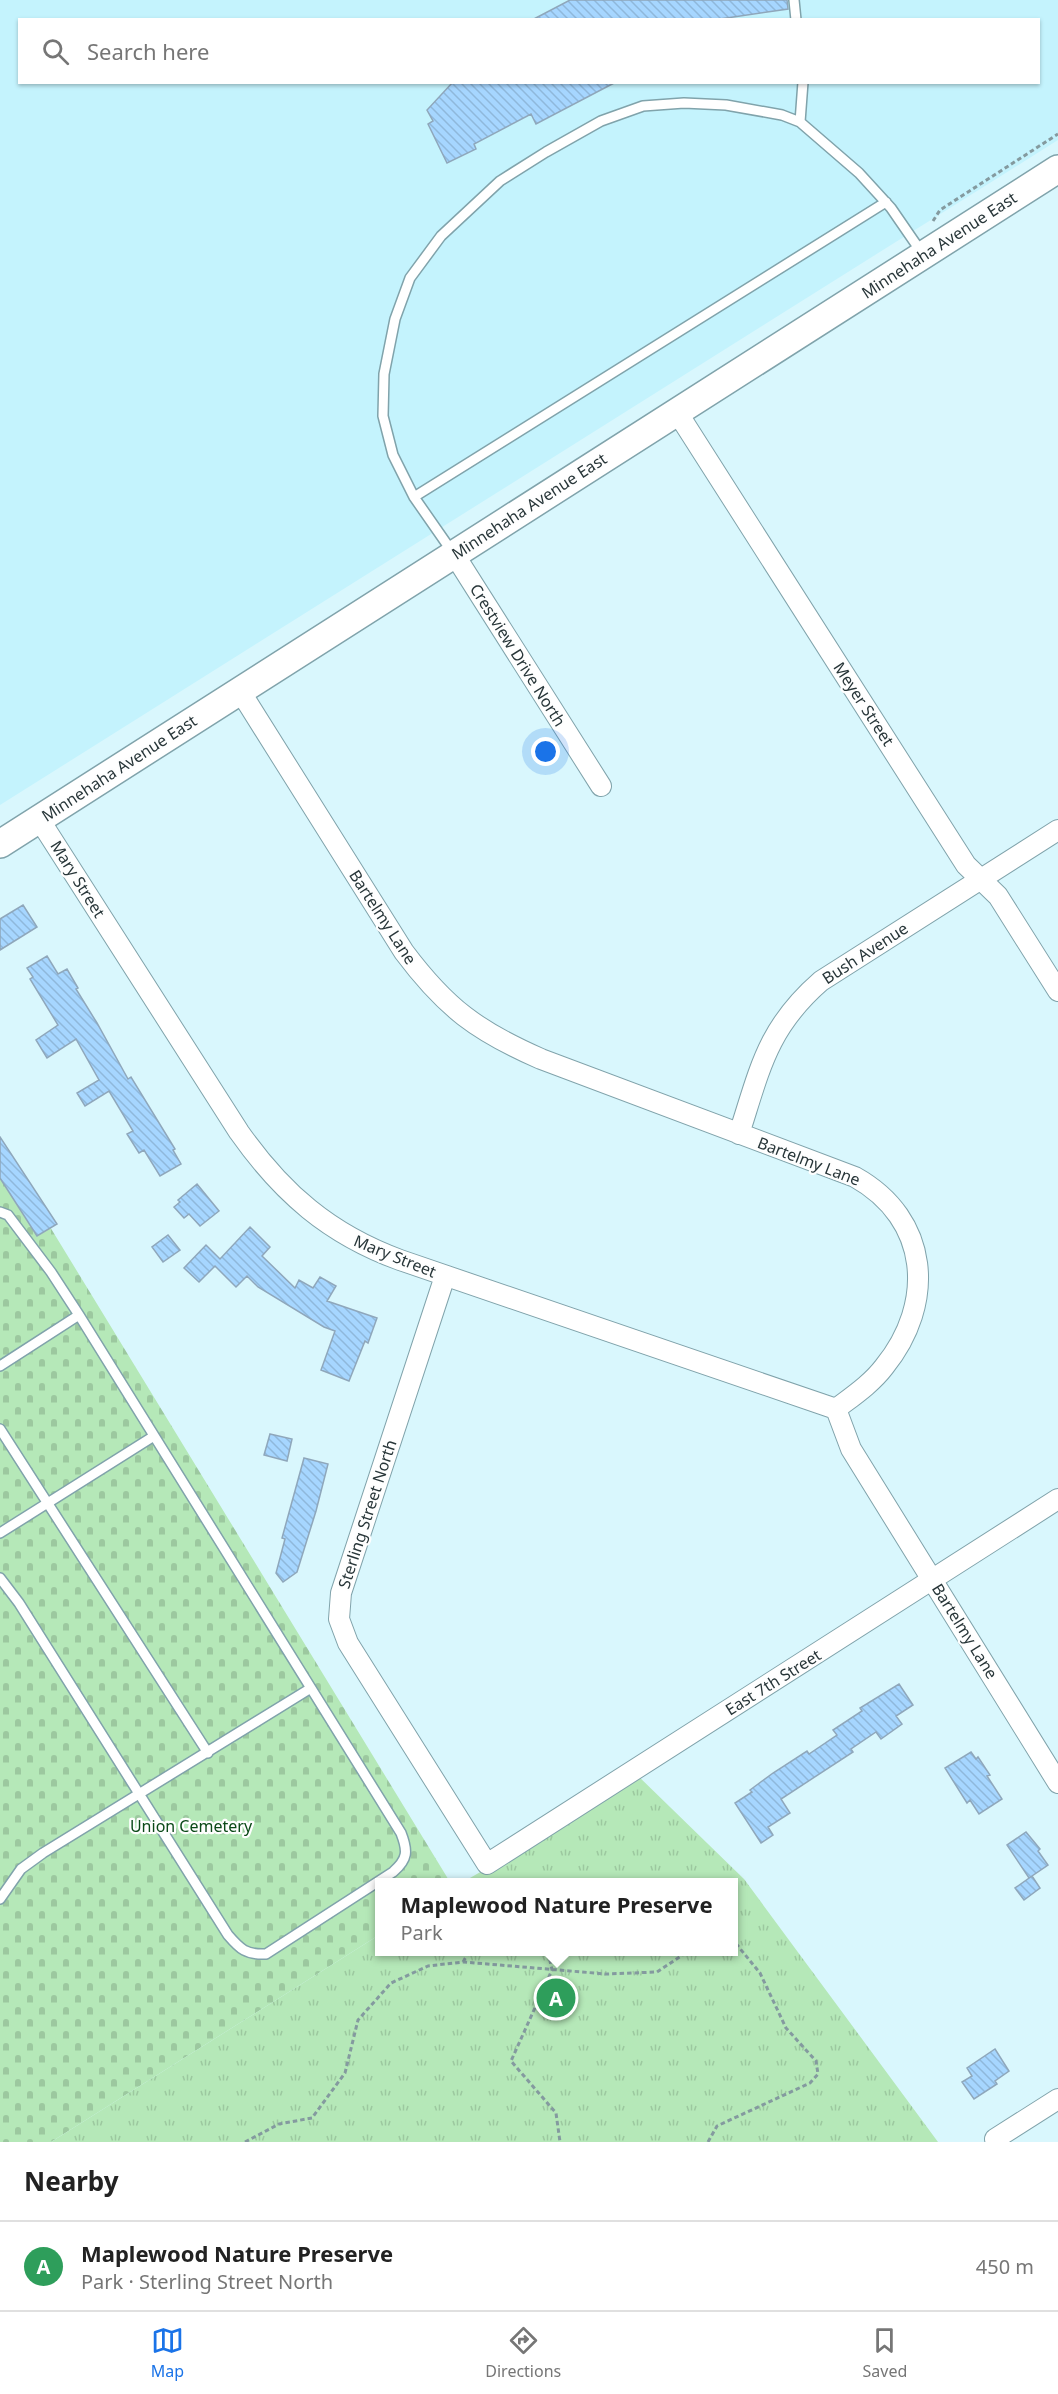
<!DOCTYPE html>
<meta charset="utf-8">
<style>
:root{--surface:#fff;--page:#f6f6f6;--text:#222;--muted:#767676;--line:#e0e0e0;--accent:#1a73e8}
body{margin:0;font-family:"Noto Sans",sans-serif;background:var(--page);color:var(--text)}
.you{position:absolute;left:546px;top:752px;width:21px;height:21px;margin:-15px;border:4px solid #fff;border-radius:50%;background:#1a73e8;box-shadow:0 0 0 9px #1a73e833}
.badge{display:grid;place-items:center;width:39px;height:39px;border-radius:50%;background:var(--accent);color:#fff;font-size:20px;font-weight:700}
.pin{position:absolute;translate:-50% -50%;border:3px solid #fff;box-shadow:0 2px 6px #0006}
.popup{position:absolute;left:375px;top:1878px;width:363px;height:78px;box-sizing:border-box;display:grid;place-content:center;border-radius:0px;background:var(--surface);filter:drop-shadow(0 2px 4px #0005);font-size:20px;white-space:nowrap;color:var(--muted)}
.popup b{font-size:22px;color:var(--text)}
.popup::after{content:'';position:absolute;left:50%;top:100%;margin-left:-12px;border:12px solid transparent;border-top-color:var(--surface)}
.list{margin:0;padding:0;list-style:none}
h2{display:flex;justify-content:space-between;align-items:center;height:78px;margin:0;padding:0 24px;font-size:26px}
h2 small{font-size:20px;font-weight:400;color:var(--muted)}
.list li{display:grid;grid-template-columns:39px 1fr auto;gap:18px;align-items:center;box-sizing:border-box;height:90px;padding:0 24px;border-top:2px solid var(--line)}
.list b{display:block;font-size:22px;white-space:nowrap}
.list p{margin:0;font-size:20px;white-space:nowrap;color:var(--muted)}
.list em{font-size:20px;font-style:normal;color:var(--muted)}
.icon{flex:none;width:33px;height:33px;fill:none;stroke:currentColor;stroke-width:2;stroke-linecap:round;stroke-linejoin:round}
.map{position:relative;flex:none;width:1058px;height:2142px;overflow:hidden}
.search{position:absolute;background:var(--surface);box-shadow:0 2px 4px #0004;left:18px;right:18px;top:18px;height:66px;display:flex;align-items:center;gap:15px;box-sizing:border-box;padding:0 21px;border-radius:0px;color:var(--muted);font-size:22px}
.sheet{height:168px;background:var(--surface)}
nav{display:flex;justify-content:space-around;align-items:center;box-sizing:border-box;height:84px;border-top:2px solid var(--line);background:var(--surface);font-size:16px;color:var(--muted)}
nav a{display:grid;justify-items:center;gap:3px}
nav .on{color:var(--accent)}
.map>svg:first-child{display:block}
.built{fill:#c4f3fd;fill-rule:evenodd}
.cemetery{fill:url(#cemetery-stones)}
.park{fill:url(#park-tufts)}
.building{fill:url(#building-back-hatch);stroke:#8fa7bb;stroke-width:1.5}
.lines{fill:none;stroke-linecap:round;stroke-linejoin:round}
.service-casing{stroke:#80a3ab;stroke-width:12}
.minor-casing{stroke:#80a3ab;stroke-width:22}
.secondary-casing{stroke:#80a3ab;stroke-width:30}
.path{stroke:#849a9f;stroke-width:3;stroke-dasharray:4.5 3;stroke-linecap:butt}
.service{stroke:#fff;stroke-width:9}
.minor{stroke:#fff;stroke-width:20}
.secondary{stroke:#fff;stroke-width:27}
.labels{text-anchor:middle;stroke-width:4.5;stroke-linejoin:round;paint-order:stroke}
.street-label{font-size:16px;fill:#283639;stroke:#fefefe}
.park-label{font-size:16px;fill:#0a4917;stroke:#fefefe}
</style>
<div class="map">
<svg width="1058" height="2142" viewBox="0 0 1058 2142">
<defs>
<pattern id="cemetery-stones" width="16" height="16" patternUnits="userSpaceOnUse" patternTransform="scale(1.5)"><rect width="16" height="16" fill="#b5e8b8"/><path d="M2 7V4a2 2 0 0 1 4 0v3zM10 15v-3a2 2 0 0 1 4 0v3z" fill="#9cc89f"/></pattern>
<pattern id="park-tufts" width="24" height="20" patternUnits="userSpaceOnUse" patternTransform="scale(1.5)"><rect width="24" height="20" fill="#b5e8b8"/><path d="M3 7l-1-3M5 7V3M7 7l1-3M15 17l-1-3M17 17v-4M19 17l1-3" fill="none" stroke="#9cc89f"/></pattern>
<pattern id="building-back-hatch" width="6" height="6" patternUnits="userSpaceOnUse" patternTransform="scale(1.5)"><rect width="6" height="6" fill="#a6d6ff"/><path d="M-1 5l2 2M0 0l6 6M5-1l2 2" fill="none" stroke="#8fb8db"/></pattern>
</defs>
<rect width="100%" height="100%" fill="#d9f7fd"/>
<path class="built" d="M0,0h1058v140l-1058,665zM20,20h1018v62h-1018z"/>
<path class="cemetery" d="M0,1145l450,737h-71v53l-328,207h-51z"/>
<path class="park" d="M633,1771l111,108 194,263h-887l328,-207v17h354v-70h-270l115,-66z"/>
<path class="building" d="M570,0h217l1,9 -75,11h-181z
M453,82h163l-80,42 -5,-10 -57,30 2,5 -29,14 -19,-39 5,-3 -6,-11z
M23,905l14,22 -37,23v-31z
M47,956l11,18 9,-5 11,19 -2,1 21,34 31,56 3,-2 44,72 -2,1 8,14 -21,12 -16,-26 -5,3 -12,-19 6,-3 -24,-40 -24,15 -8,-13 22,-13 -23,-41 -29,19 -11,-18 22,-15 -28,-46 3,-2 -6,-9z
M0,1137l57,87 -20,12 -37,-58z
M197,1184l22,27 -19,15 -11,-12 -5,4 -10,-11 6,-5 -2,-2z
M250,1227l20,20 -8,9 33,32 4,-8 14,8 7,-11 16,9 -9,15 50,17 -9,25 -3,-2 -16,40 -28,-11 14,-39 -11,-4 -66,-40 -11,-11 -11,11 -21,-21 -16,16 -15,-14 22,-23 14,14z
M168,1235l12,15 -17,12 -11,-15z
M270,1434l22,5 -5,22 -23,-6z
M304,1458l24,6 -12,47 -19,61 -14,10 -7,-9 9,-34 -3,-1z
M899,1684l14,21 -17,11 6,8 -21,15 -5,-7 -25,17 2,3 -72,47 9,14 -22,14 5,8 -12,8 -26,-40 17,-11 -2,-2 23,-17 34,-22 2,3 28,-19 -4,-5 29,-19 -2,-3z
M971,1752l5,7 2,-2 12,18 -3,1 15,23 -23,15 -9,-14 -3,3 -22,-35z
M1026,1832l14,17 -2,2 10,14 -19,13 -22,-33z
M1032,1876l8,12 -16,12 -9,-12z
M995,2049l14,22 -14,10 2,3 -23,15 -12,-17 10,-6 -5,-8z"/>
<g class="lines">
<defs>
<path id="service" d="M794,0l2,20
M800,122l3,-40
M414,497l472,-295
M453,553l-39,-56 -21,-42 -10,-39 1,-42 11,-55 15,-41 31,-42 59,-55 46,-29 55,-31 42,-15 41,-3 42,2 56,10 18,7 59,51 32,35 31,45
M0,1212l8,3 43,57 28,43 322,518c7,18 7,26 -8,39l-127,82c-20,1 -26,-5 -38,-19l-209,-332 -19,-25
M0,1366l79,-51
M0,1429l208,324
M0,1533l154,-97
M0,1899l21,-30 22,-16 268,-165"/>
<path id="minor" d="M677,412l289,453 32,31 60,95
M454,554l147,232
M240,691l164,261c42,56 73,79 137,107l314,118c75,42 81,126 29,190 -13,17 -31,29 -48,42
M39,819l200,313c43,61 90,102 161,128l436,149
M739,1134c21,-65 28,-106 82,-153l237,-151
M445,1276l-104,317 -2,26 9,24 139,221 571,-365
M836,1409l15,40 207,334
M995,2139l63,-40"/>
<path id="secondary" d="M0,844l1058,-675"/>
</defs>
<use href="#service" class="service-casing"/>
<use href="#minor" class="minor-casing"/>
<use href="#secondary" class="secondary-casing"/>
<path class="path" d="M933,221l7,-11 118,-76
M548,1952l4,18 -41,91 45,52 4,29
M463,1962l6,-10
M245,2142l34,-18 33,-6 33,-45 13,-53 33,-37 37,-17 35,-4 143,12 51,-2 30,-20
M708,2142l9,-16 93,-43 8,-9 -2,-13 -30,-33 -26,-55 -27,-33"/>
<use href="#service" class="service"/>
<use href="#minor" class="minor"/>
<use href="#secondary" class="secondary"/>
</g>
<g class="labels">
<g class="street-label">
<text transform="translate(939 245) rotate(-33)" y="6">Minnehaha Avenue East</text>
<text transform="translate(529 506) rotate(-33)" y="6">Minnehaha Avenue East</text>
<text transform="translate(518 655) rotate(58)" y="6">Crestview Drive North</text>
<text transform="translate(864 704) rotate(57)" y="6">Meyer Street</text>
<text transform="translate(119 768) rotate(-33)" y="6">Minnehaha Avenue East</text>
<text transform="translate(78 879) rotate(58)" y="6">Mary Street</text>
<text transform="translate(383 917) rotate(57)" y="6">Bartelmy Lane</text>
<text transform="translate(865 953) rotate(-33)" y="6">Bush Avenue</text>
<text transform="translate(809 1161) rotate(21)" y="6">Bartelmy Lane</text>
<text transform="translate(395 1256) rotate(22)" y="6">Mary Street</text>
<text transform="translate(367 1514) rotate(-72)" y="6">Sterling Street North</text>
<text transform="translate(965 1631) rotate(58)" y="6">Bartelmy Lane</text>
<text transform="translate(773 1682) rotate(-32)" y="6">East 7th Street</text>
</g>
<g class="park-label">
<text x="191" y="1832">Union Cemetery</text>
</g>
</g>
</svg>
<div class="you"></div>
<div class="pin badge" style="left:556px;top:1998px;background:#2e9e5b">A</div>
<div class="popup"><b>Maplewood Nature Preserve</b>Park</div>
<div class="search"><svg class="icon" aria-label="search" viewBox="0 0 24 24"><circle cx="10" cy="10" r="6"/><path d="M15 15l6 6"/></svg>Search here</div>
</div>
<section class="sheet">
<h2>Nearby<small></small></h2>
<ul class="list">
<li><span class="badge" style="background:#2e9e5b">A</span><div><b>Maplewood Nature Preserve</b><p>Park · Sterling Street North</p></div><em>450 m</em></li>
</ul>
</section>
<nav>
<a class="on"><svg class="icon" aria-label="map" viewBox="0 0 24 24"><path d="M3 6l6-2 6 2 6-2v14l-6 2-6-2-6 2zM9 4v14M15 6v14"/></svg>Map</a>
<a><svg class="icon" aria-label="directions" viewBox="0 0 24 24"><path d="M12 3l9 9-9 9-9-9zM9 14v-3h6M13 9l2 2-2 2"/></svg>Directions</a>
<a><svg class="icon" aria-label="saved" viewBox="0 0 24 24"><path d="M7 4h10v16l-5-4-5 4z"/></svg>Saved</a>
</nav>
